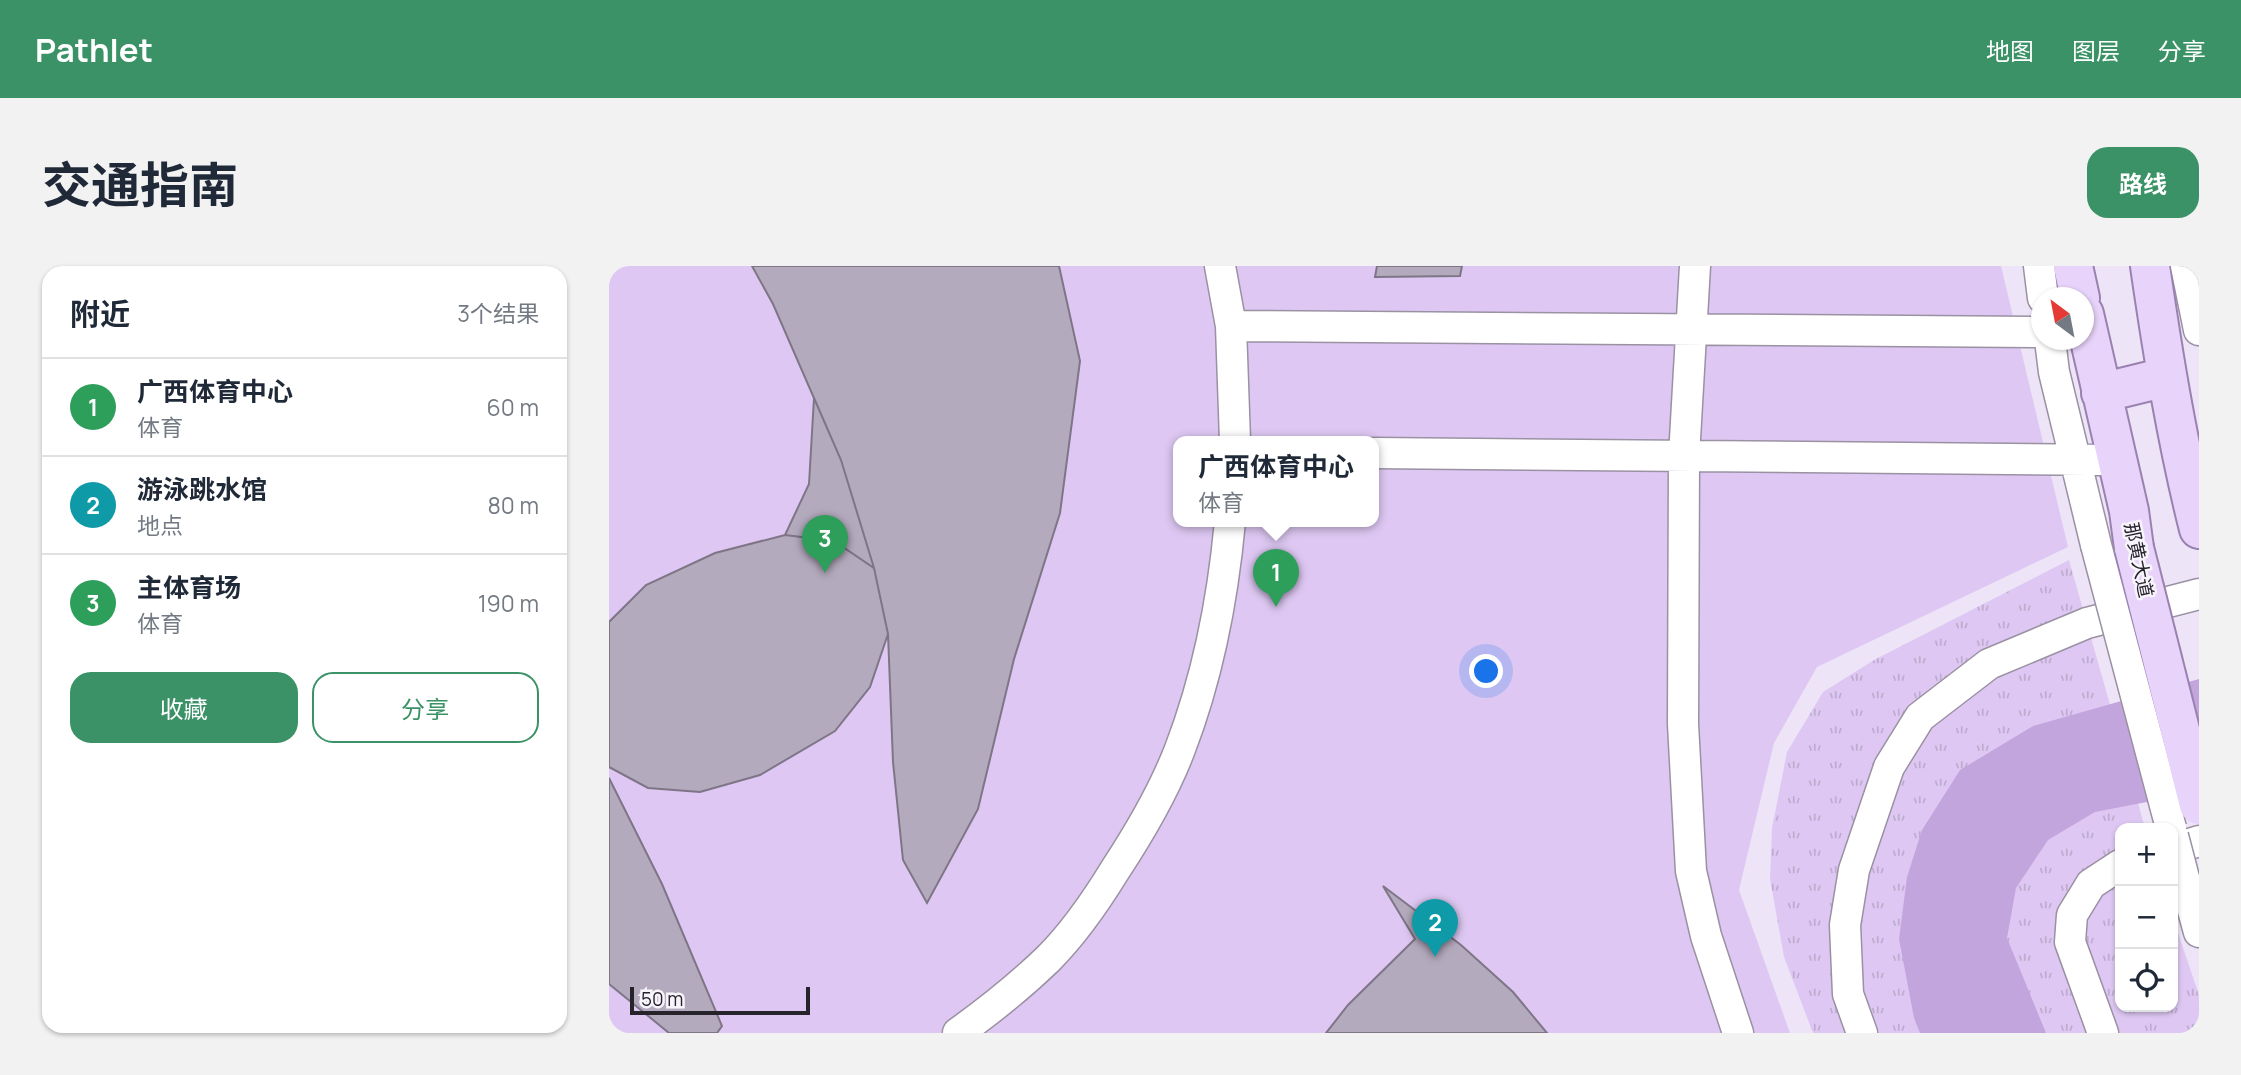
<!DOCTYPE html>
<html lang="zh">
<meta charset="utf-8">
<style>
:root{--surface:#fff;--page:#f2f2f3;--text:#1f2937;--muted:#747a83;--line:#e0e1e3;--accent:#3b9266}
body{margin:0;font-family:Manrope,"Noto Sans SC",sans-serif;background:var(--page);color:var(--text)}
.controls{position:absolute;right:21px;bottom:21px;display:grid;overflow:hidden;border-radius:14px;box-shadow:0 2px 5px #0004}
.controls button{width:63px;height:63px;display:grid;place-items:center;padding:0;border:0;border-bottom:2px solid var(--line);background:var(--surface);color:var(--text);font:35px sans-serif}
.compass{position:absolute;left:1422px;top:21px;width:63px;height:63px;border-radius:50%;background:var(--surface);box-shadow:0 2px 5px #0004;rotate:328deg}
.scale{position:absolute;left:21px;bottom:18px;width:180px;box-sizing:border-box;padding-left:7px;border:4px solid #27232b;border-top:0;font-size:19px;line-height:24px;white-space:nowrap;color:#27232b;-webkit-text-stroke:5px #f8f4fc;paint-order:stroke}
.you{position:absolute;left:878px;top:406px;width:24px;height:24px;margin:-18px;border:5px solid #fff;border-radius:50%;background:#1a73e8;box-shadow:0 0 0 10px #1a73e833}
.badge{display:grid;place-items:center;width:46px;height:46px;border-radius:50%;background:var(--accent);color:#fff;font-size:23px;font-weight:700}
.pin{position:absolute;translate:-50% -58px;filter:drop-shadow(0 2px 4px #0008)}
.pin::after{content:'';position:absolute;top:37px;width:24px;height:21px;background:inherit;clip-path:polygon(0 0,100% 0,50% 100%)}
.popup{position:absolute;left:564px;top:170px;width:206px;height:91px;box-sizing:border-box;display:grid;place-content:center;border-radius:14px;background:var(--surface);filter:drop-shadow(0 2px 5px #0005);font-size:23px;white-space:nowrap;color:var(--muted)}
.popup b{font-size:26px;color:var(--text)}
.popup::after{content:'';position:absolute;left:50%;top:100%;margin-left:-14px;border:14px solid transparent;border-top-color:var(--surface)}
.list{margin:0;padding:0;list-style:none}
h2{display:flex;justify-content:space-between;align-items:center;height:91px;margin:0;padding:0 28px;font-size:30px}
h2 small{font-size:23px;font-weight:400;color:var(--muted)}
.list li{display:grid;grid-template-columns:46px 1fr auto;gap:21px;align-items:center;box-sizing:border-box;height:98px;padding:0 28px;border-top:2px solid var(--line)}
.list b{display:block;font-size:26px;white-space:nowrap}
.list p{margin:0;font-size:23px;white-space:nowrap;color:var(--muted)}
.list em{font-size:23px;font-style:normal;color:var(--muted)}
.actions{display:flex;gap:14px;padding:21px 28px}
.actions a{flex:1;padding:16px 0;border:2px solid var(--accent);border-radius:21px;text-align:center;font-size:24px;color:var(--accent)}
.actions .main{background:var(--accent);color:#fff}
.icon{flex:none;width:38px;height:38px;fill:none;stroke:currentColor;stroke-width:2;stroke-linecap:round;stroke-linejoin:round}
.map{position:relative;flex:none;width:1590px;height:767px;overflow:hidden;border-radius:21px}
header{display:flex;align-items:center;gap:42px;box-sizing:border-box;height:98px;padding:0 35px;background:var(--accent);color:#fff}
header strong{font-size:33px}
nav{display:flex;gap:38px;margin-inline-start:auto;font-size:24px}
.intro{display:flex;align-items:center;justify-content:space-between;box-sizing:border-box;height:168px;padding:0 42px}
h1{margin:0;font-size:49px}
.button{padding:18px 32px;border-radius:21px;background:var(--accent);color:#fff;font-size:24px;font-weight:700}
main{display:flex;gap:42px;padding:0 42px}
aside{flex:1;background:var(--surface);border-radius:21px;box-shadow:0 2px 5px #0004}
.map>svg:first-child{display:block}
.green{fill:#dec8f3;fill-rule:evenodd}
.park{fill:url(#park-tufts)}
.water{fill:#c3a5dd}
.building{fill:#b4aabe;stroke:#7e7587;stroke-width:2}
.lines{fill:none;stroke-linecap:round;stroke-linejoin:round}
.minor-casing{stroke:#9a91a3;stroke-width:33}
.major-casing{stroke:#9a82b0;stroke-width:42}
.minor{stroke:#fff;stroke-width:30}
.major{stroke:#e8d3fa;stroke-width:38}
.minor-bridge-casing{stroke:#9a91a3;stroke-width:33;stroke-linecap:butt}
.major-bridge-casing{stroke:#9a82b0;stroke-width:42;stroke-linecap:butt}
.minor-bridge{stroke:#fff;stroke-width:30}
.major-bridge{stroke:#e8d3fa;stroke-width:38}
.labels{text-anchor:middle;stroke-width:5;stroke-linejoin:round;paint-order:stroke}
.street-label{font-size:19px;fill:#27232b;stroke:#f8f4fc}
</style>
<header>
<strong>Pathlet</strong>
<nav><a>地图</a><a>图层</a><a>分享</a></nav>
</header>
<div class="intro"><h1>交通指南</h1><a class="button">路线</a></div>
<main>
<aside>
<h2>附近<small>3个结果</small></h2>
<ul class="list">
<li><span class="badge" style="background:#2e9e5b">1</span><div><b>广西体育中心</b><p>体育</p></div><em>60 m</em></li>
<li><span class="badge" style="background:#0f9aa8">2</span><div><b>游泳跳水馆</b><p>地点</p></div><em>80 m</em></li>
<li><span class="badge" style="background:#2e9e5b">3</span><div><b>主体育场</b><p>体育</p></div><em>190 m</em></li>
</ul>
<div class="actions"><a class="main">收藏</a><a>分享</a></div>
</aside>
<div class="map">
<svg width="1590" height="767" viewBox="0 0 1590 767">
<defs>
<pattern id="park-tufts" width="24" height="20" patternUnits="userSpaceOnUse" patternTransform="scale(1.75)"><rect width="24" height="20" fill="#dec8f3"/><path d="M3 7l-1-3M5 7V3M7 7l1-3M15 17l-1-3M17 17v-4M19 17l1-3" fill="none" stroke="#beacd0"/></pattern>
</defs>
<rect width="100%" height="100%" fill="#eee4f8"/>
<path class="green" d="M0,0h1392l67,281 -251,120 -43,76 -35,147 51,143h-1181zM569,175h196v80h-196z"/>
<path class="park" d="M1460,294l76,268h-25v179h53v-89l26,77v38h-386l-29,-76 -14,-78 2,-51 15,-76 36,-60 51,-32z"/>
<path class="water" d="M1590,413v113l-104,20 -47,28 -32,48 -9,50 39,95h-126l-6,-15 -15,-79 8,-62 15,-47 38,-60 73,-44z"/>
<path class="building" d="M143,0h307l21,95 -20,152 -46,146 -36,150 -51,94 -24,-43 -10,-98 -5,-128 -14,-66 -33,-108 -68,-156z
M768,0h85l-2,10 -85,1z
M205,132l27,62 33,108 -40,-27 -49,-6 24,-51z
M176,269l49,6 40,27 14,66 -18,53 -35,44 -75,44 -60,17 -52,-4 -39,-21v-145l37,-37 69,-32z
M0,512l53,106 60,142 -5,7h-48l-60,-49z
M774,620l78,59 52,47 34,41h-221l22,-28 67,-66z"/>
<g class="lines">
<defs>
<path id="minor" d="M611,0l11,60 4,115
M1086,0l-11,190 -1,268 8,147 15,65 32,97
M1430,0l4,32
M1577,0l13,64
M622,60l811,6
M1441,74l4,32 42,173
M765,187l742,7
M1564,583l26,-8
M1575,612l15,54
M349,767c32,-23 62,-47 90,-74 26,-26 48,-58 67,-89 25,-38 49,-79 65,-121 28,-73 43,-151 50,-228
M1253,767l-14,-39 -3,-69 9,-55 35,-103 31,-50 69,-53 98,-41 112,-29
M1494,767l-33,-91 2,-27 19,-31 29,-19"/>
<path id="major" d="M1464,0l7,32
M1541,0c13,89 27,176 49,263
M1475,48l45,197 5,37
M1492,127l65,-16"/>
</defs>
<use href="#minor" class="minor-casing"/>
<use href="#major" class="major-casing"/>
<use href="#minor" class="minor"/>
<use href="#major" class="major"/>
<defs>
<path id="minor-bridge" d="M1487,279l75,283
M1564,570l11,42"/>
<path id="major-bridge" d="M1525,282l65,257"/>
</defs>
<use href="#minor-bridge" class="minor-bridge-casing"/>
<use href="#major-bridge" class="major-bridge-casing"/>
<use href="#minor-bridge" class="minor-bridge"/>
<use href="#major-bridge" class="major-bridge"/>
</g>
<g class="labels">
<g class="street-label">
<text transform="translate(1530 294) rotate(78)" y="7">那黄大道</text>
</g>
</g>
</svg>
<div class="controls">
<button>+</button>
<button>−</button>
<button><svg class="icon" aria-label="locate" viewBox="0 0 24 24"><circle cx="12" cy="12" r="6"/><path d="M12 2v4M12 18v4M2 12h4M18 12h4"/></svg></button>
</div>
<svg class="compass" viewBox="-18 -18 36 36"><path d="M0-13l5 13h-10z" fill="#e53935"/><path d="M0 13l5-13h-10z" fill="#747a83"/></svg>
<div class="scale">50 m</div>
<div class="you"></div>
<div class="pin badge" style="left:667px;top:341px;background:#2e9e5b">1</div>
<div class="popup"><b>广西体育中心</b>体育</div>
<div class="pin badge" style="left:826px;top:691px;background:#0f9aa8">2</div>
<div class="pin badge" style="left:216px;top:307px;background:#2e9e5b">3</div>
</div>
</main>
